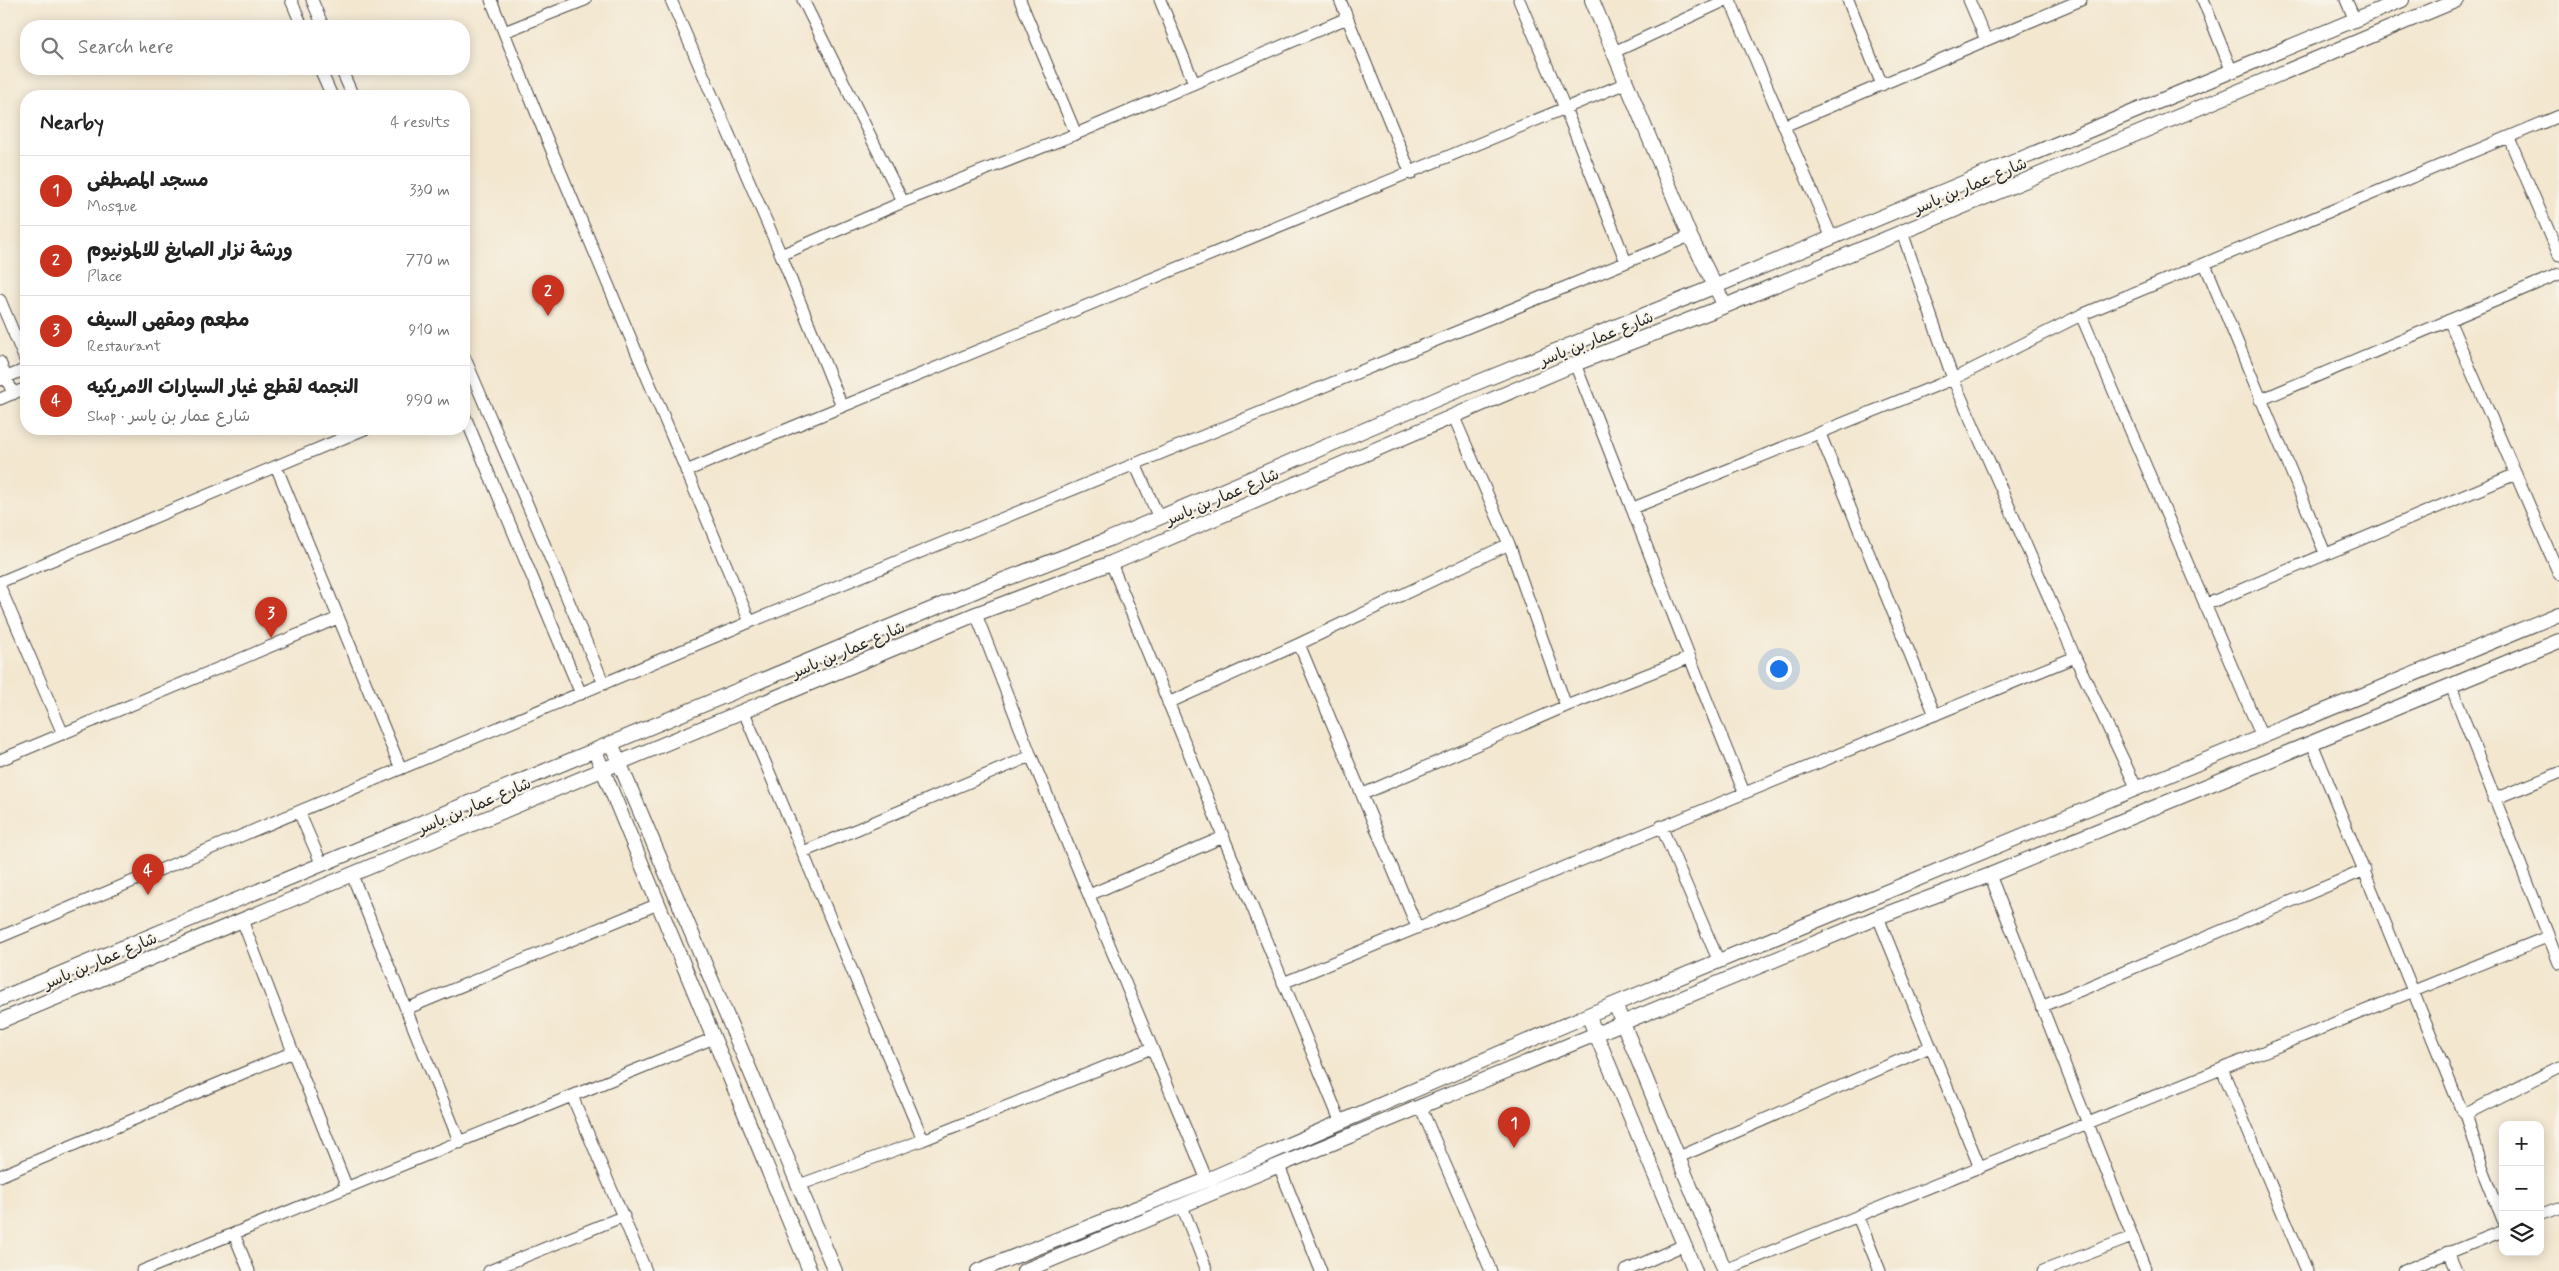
<!DOCTYPE html>
<meta charset="utf-8">
<style>
:root{--surface:#fff;--page:#f2f2f2;--text:#222;--muted:#767676;--line:#e0e0e0;--accent:#c8321e}
body{margin:0;font-family:Mynerve,"Playpen Sans Arabic",sans-serif;background:var(--page);color:var(--text)}
.controls{position:absolute;right:15px;bottom:15px;display:grid;overflow:hidden;border-radius:10px;box-shadow:0 2px 12px #0003}
.controls button{width:45px;height:45px;display:grid;place-items:center;padding:0;border:0;border-bottom:1px solid var(--line);background:var(--surface);color:var(--text);font:25px sans-serif}
.you{position:absolute;left:1778px;top:668px;width:18px;height:18px;margin:-12px;border:4px solid #fff;border-radius:50%;background:#1a73e8;box-shadow:0 0 0 8px #1a73e833}
.badge{display:grid;place-items:center;width:32px;height:32px;border-radius:50%;background:var(--accent);color:#fff;font-size:16px;font-weight:700}
.pin{position:absolute;translate:-50% -41px;filter:drop-shadow(0 1px 2px #0008)}
.pin::after{content:'';position:absolute;top:26px;width:18px;height:15px;background:inherit;clip-path:polygon(0 0,100% 0,50% 100%)}
.list{margin:0;padding:0;list-style:none}
h2{display:flex;justify-content:space-between;align-items:center;height:65px;margin:0;padding:0 20px;font-size:21px}
h2 small{font-size:16px;font-weight:400;color:var(--muted)}
.list li{display:grid;grid-template-columns:32px 1fr auto;gap:15px;align-items:center;box-sizing:border-box;height:70px;padding:0 20px;border-top:1px solid var(--line)}
.list b{display:block;font-size:19px;white-space:nowrap}
.list p{margin:0;font-size:16px;white-space:nowrap;color:var(--muted)}
.list em{font-size:16px;font-style:normal;color:var(--muted)}
.icon{flex:none;width:28px;height:28px;fill:none;stroke:currentColor;stroke-width:2;stroke-linecap:round;stroke-linejoin:round}
.map{position:relative;flex:none;width:2559px;height:1271px;overflow:hidden}
.search{position:absolute;background:var(--surface);box-shadow:0 2px 12px #0003;left:20px;top:20px;width:450px;height:55px;display:flex;align-items:center;gap:12px;box-sizing:border-box;padding:0 18px;border-radius:20px;color:var(--muted);font-size:19px}
.panel{position:absolute;background:var(--surface);box-shadow:0 2px 12px #0003;left:20px;top:90px;width:450px;height:345px;border-radius:20px}
.map>svg:first-child{display:block}
.lines{fill:none;stroke-linecap:round;stroke-linejoin:round}
.minor-casing{stroke:#494744;stroke-width:13}
.tertiary-casing{stroke:#494744;stroke-width:16}
.minor{stroke:#fff;stroke-width:11}
.tertiary{stroke:#fff;stroke-width:14}
.labels{text-anchor:middle;stroke-width:4;stroke-linejoin:round;paint-order:stroke}
.street-label{font-size:16px;fill:#2b2b2b;stroke:#f7f3e8}
</style>
<div class="map">
<svg width="2559" height="1271" viewBox="0 0 2559 1271">
<rect width="100%" height="100%" fill="#f7f3e8"/>
<filter id="ink" filterUnits="userSpaceOnUse"><feTurbulence type="fractalNoise" baseFrequency=".02" numOctaves="2"/><feDisplacementMap in="SourceGraphic" scale="10" xChannelSelector="R" yChannelSelector="G"/><feConvolveMatrix kernelMatrix="1 2 1 2 8 2 1 2 1" color-interpolation-filters="sRGB"/></filter>
<filter id="wash" filterUnits="userSpaceOnUse"><feTurbulence type="fractalNoise" baseFrequency=".0096" numOctaves="4" result="noise"/><feDisplacementMap in="SourceGraphic" scale="20" xChannelSelector="R" yChannelSelector="G"/><feGaussianBlur stdDeviation="1.12" result="paint"/><feColorMatrix in="noise" values="0 0 0 0 0 0 0 0 0 0 0 0 0 0 0 0 0 1.4 0 .05"/><feComposite in="paint" operator="in"/></filter>
<g filter="url(#wash)">
<rect width="100%" height="100%" fill="#f3e7d0"/>
</g>
<g filter="url(#ink)">
<g class="lines">
<defs>
<path id="minor" d="M291,0l11,26
M312,0l11,26
M491,0l53,132 206,490
M671,0l110,255 61,151
M803,0l100,202
M1020,0l56,134
M1160,0l34,83
M1340,0l71,174
M1519,0l46,108 61,154
M1730,0l102,238
M1848,0l34,85
M1969,0l17,40
M2203,0l29,72
M2346,0l9,20
M504,32l81,-32
M1614,52l112,-52
M320,69l12,27
M341,69l12,27
M1784,126l297,-126
M2509,138l50,117
M1902,232l51,147 122,278 62,132
M781,255l122,-53 173,-68 271,-116
M2205,264l120,289
M0,300l26,62
M2081,315l181,422
M2449,320l110,254
M464,356l140,328
M0,362l13,32
M1575,364c57,142 110,286 169,428
M0,380l26,-11
M0,399l26,-11
M2260,400l299,-126
M464,414l117,280
M1453,415l56,129 57,162
M1820,434l115,281
M1135,464l24,54
M276,466l125,303
M686,471l940,-388
M1633,508l320,-129 128,-64 478,-199
M1111,563l230,560
M0,582l365,-153
M0,587l63,147
M2205,605l311,-131
M976,614l55,142 176,424
M1299,644l118,283
M2451,686l108,277
M1168,703l131,-59 210,-100
M744,712l179,428
M2312,743l149,366 5,5 17,56 20,50
M0,760l338,-142
M1363,794l203,-88 123,-48
M2494,799l65,-26
M299,812l23,53
M1661,826l58,136
M803,852l228,-96
M352,875l108,268
M1990,875l156,396
M1089,895l134,-58
M1878,917l102,251
M0,937l750,-315 940,-386
M1283,983l792,-326
M2041,1007l324,-137
M406,1009l252,-105
M293,1052l54,136
M2222,1069l85,202
M572,1096l74,175
M1421,1108l70,163
M2466,1114l93,-47
M1679,1157l251,-110
M1279,1166l42,105
M0,1176l293,-124 -51,-132
M799,1185l124,-45 229,-92
M1182,1206l25,65
M2540,1215l19,-7
M1858,1217l22,54
M234,1234l15,37
M2448,1252l8,19
M1725,1270l822,-333
M142,1271l572,-233
M489,1271l135,-55
M1625,1271l59,-26
M2043,1271l89,-34
M2403,1271l100,-40"/>
<path id="tertiary" d="M1592,0l98,236 35,70
M611,743l224,528
M595,751l215,520
M0,999l980,-410 127,-49 337,-144 272,-110 686,-286
M1615,1004l110,267
M1588,1015l107,256
M0,1021l976,-407 135,-51 464,-199 150,-58 732,-306
M978,1271l229,-91 381,-165 971,-401
M1024,1271l854,-354 112,-42 569,-234"/>
</defs>
<use href="#minor" class="minor-casing"/>
<use href="#tertiary" class="tertiary-casing"/>
<use href="#minor" class="minor"/>
<use href="#tertiary" class="tertiary"/>
</g>
</g>
<g class="labels">
<g class="street-label">
<text transform="translate(1970 185) rotate(-23)" y="6">شارع عمار بن ياسر</text>
<text transform="translate(1596 338) rotate(-22)" y="6">شارع عمار بن ياسر</text>
<text transform="translate(1222 496) rotate(-23)" y="6">شارع عمار بن ياسر</text>
<text transform="translate(848 649) rotate(-23)" y="6">شارع عمار بن ياسر</text>
<text transform="translate(474 805) rotate(-23)" y="6">شارع عمار بن ياسر</text>
<text transform="translate(100 960) rotate(-23)" y="6">شارع عمار بن ياسر</text>
</g>
</g>
</svg>
<div class="controls">
<button>+</button>
<button>−</button>
<button><svg class="icon" aria-label="layers" viewBox="0 0 24 24"><path d="M12 4l9 5-9 5-9-5zM3 14l9 5 9-5"/></svg></button>
</div>
<div class="you"></div>
<div class="pin badge" style="left:1514px;top:1148px">1</div>
<div class="pin badge" style="left:548px;top:316px">2</div>
<div class="pin badge" style="left:271px;top:638px">3</div>
<div class="pin badge" style="left:148px;top:895px">4</div>
<div class="search"><svg class="icon" aria-label="search" viewBox="0 0 24 24"><circle cx="10" cy="10" r="6"/><path d="M15 15l6 6"/></svg>Search here</div>
<section class="panel">
<h2>Nearby<small>4 results</small></h2>
<ul class="list">
<li><span class="badge">1</span><div><b>مسجد المصطفى</b><p>Mosque</p></div><em>330 m</em></li>
<li><span class="badge">2</span><div><b>ورشة نزار الصايغ للالمونيوم</b><p>Place</p></div><em>770 m</em></li>
<li><span class="badge">3</span><div><b>مطعم ومقهى السيف</b><p>Restaurant</p></div><em>910 m</em></li>
<li><span class="badge">4</span><div><b>النجمه لقطع غيار السيارات الامريكيه</b><p>Shop · شارع عمار بن ياسر</p></div><em>990 m</em></li>
</ul>
</section>
</div>
